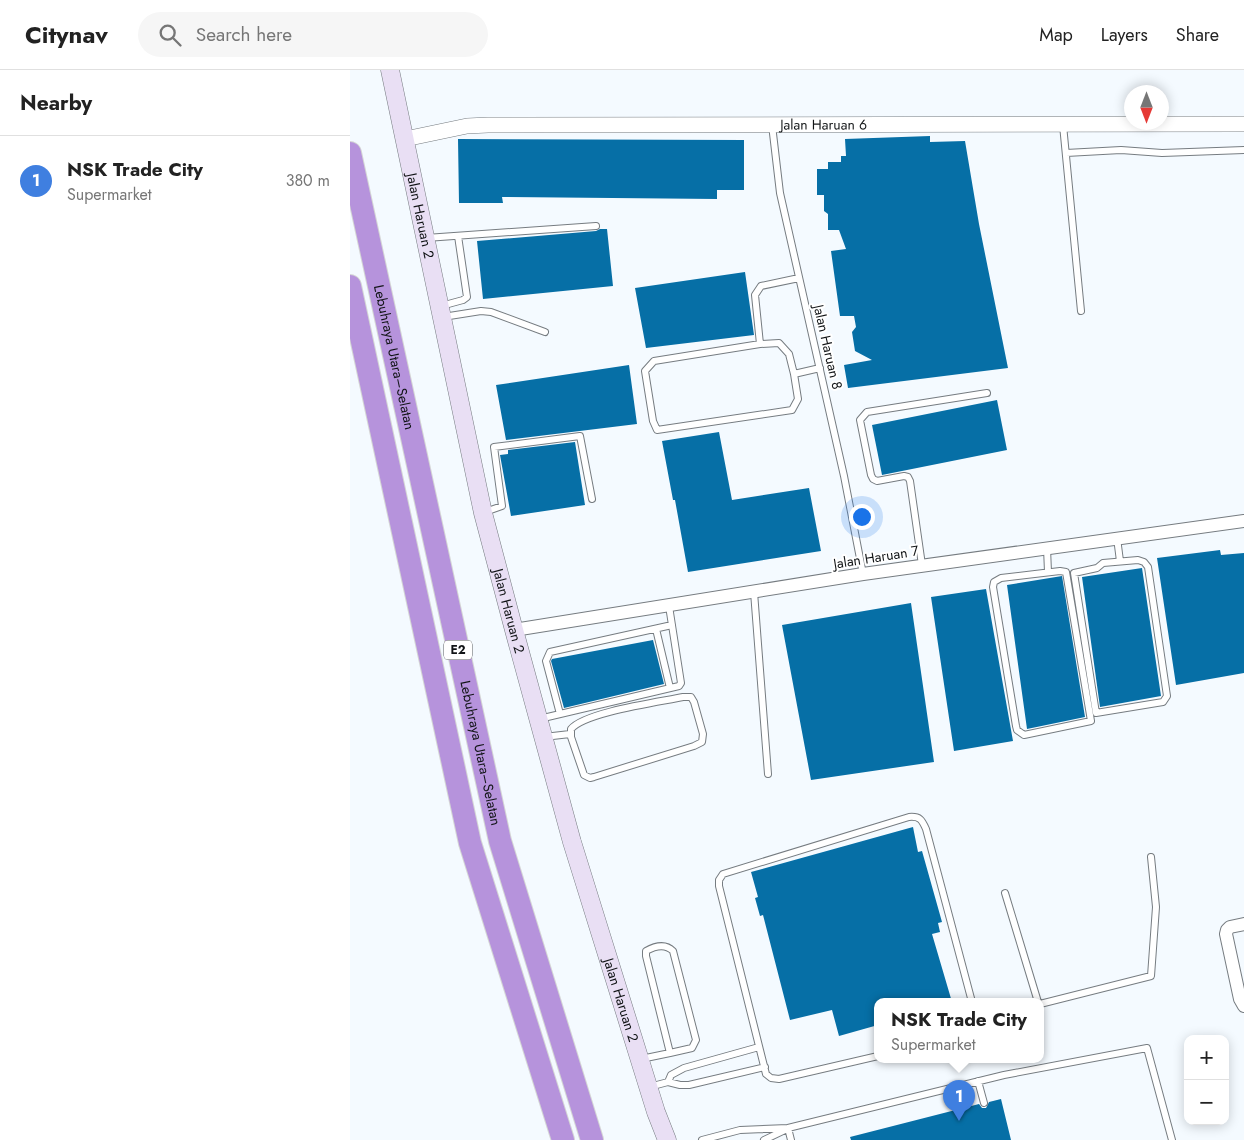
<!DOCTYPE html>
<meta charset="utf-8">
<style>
:root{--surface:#fff;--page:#f6f6f6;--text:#222;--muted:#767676;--line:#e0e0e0;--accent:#ae3991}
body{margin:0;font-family:Jost,sans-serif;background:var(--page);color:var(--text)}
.controls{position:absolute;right:15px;bottom:15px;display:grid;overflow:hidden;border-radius:10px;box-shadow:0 2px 12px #0003}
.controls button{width:45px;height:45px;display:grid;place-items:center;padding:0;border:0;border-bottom:1px solid var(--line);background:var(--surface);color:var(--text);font:25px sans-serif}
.compass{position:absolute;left:774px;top:15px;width:45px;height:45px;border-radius:50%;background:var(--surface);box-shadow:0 2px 12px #0003;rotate:180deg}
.you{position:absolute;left:511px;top:446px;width:18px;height:18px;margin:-12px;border:4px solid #fff;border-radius:50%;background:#1a73e8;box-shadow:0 0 0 8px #1a73e833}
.badge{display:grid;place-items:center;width:32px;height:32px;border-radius:50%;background:var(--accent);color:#fff;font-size:16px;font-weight:700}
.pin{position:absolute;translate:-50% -41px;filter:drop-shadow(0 1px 2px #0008)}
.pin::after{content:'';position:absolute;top:26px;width:18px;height:15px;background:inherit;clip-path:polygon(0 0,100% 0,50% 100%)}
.popup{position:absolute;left:524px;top:928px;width:170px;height:65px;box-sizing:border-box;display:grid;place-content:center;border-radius:10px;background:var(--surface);filter:drop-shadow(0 1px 4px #0005);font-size:16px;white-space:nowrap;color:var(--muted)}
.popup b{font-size:19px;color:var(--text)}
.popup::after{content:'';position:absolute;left:50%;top:100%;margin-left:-10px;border:10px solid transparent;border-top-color:var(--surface)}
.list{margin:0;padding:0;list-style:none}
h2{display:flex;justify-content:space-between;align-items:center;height:65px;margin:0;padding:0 20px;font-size:21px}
h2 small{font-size:16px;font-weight:400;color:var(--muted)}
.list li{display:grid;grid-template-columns:32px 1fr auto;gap:15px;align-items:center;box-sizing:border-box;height:90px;padding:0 20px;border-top:1px solid var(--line)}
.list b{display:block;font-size:19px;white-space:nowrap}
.list p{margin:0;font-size:16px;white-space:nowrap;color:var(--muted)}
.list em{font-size:16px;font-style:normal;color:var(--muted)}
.icon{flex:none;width:28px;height:28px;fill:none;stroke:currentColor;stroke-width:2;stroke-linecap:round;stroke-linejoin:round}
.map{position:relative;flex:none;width:894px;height:1070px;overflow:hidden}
header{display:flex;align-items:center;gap:30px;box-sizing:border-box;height:70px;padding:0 25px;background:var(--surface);border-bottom:1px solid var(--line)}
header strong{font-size:24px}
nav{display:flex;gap:28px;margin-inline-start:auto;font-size:18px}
.search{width:350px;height:45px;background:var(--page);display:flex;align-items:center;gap:12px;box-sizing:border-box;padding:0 18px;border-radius:28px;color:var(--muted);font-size:19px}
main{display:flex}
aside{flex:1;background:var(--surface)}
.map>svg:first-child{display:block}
.building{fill:#066fa6}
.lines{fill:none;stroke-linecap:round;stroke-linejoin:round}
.service-casing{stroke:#767c81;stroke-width:8}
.minor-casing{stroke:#767c81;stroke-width:14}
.tertiary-casing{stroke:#767c81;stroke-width:16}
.secondary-casing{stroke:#767c81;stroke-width:19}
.motorway-casing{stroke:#d4d5d5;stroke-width:24}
.service{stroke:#fff;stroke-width:6}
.minor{stroke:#fff;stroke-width:12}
.tertiary{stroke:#fff;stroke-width:15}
.secondary{stroke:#e9dff4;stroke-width:18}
.motorway{stroke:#b693dc;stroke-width:22}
.labels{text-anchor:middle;stroke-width:4;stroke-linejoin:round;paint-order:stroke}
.shield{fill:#fff;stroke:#585a5c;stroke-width:1}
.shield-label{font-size:12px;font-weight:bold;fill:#111416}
.street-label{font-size:14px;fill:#111416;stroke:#fff}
</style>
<header>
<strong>Citynav</strong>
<div class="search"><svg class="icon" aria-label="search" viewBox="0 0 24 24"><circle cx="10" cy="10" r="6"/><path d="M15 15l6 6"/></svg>Search here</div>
<nav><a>Map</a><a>Layers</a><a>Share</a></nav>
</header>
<main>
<aside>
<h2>Nearby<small></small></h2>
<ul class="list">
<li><span class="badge" style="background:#3f7fe0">1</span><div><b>NSK Trade City</b><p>Supermarket</p></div><em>380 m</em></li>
</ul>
</aside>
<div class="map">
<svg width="894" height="1070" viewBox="0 0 894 1070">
<rect width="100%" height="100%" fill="#f4faff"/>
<path class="building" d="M580,66v6l35,-1 14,83 29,144 -160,20 -4,-23 28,-5 -17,-9 -3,-19 4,-5 -2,-11h-14l-9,-65 15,-2 -7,-19h-11v-16l-4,-3v-16h-7v-26h11v-7h13v-6h5l-1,-17z
M108,69l286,1v50h-27v9l-215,-2 1,6h-44z
M250,159h7l6,57 -130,13 -6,-58 119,-10z
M395,202l9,63 -108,13 -11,-60z
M279,295l8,59 -131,16 -10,-55z
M647,330l10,50 -125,25 -10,-50z
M369,362l13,68 77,-12 12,63 -133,21 -13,-72h-2l-11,-59z
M225,372l10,63 -74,11 -11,-61 8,-1v-4z
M870,480l1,5 23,-2v120l-68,12 -19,-127z
M792,498l19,128 -61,11 -18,-130z
M712,506l23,141 -58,12 -20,-144z
M636,519l27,152 -59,10 -23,-154z
M561,533l23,159 -123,18 -29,-155z
M303,570l11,44 -100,24 -13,-47 1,-2z
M563,757l5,25 4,-1 20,71 -4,1 2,9 -8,2 20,68h-74v23l-39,11 -7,-26 -42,10 -27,-105 -3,1 -5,-18 3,-1 -7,-25z
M651,1029l10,41h-160l-1,-3 129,-33 3,4h4l3,-6z"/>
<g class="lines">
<defs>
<path id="service" d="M422,55l8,68 64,283 19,98
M713,55l18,186
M716,83l55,-3 41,3 82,-3
M76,168l170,-12
M449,208l-38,8 -6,9 5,49 -106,17 -9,10 8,50 4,9 135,-20 6,-11 -4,-25 26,-6
M91,236l22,-6 4,-3 -9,-61
M93,247l38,-6 10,1 54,20
M410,274l19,-1 10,11 5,20
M135,442l17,-6 -8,-59 86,-11 12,63
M767,468l3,23
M697,478l1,24
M788,490l6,2 4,5 19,129 -4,6 -67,11 -22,-140 23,-5 6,-5z
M572,495l-12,-84 -2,-4 -4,-1 -27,5 -4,-2 -2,-4 -11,-55 7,-8 120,-19
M710,501l6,1 25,149 -67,14 -7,-5 -1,-4 -23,-139 1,-5 7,-4z
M404,522l14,182
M306,559l14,59
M333,627h8l3,5 9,32 -1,8 -8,4 -100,31 -4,1 -6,-3 -13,-38v-8c14,-17 88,-27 112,-32z
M210,644l-14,-53 4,-9 122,-27
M189,649l140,-33 2,-3 -12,-77
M194,667l26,-3
M655,823l33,109
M690,934l111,-28 5,-69 -5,-50
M528,986l-99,23 -8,-1 -5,-4 -47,-188v-6l4,-6 186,-57c11,-1 13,3 17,12l46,173
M291,989l29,-6 -24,-97v-5c9,-5 19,-8 27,0l23,89 -4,8 -22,5
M628,1011l6,22
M318,1012l3,-7 13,-7 75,-21
M299,1017l19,-5 12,3h9l76,-18
M438,1058l3,12
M352,1070l38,-10 48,-2 216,-53 143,-27 25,92
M414,1070l21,-10"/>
<path id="minor" d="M164,560l349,-56 381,-53
M894,854l-14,3 -3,3 -1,4 14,65 4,7"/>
<g id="tertiary">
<path id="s1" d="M55,69l62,-13 21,-1 756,-1"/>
</g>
<g id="secondary">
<path id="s2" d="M40,0l93,443 31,117 58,212 84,270 11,28"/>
</g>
<g id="motorway">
<path id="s3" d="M0,83l150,688 92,299"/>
<path d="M0,216l120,557 93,297"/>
</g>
</defs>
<use href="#service" class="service-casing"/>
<use href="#minor" class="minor-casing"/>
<use href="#tertiary" class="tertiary-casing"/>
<use href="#secondary" class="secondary-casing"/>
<use href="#motorway" class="motorway-casing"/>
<use href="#service" class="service"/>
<use href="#minor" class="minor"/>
<use href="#tertiary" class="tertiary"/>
<use href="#secondary" class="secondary"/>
<use href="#motorway" class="motorway"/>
</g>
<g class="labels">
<rect class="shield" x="94" y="570.5" width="28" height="19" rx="4"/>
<g class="shield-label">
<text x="108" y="584">E2</text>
</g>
<g class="street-label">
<text dy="5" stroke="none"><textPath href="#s1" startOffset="420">Jalan Haruan 6</textPath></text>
<text dy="5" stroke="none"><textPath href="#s2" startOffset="149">Jalan Haruan 2</textPath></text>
<text transform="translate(478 277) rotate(77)" y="5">Jalan Haruan 8</text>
<text dy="5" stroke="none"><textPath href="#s3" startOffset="209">Lebuhraya Utara–Selatan</textPath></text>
<text transform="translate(526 487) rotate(-9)" y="5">Jalan Haruan 7</text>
<text dy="5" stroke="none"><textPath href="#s2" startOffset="554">Jalan Haruan 2</textPath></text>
<text dy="5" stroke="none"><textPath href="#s3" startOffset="614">Lebuhraya Utara–Selatan</textPath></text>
<text dy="5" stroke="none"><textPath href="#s2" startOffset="959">Jalan Haruan 2</textPath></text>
</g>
</g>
</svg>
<div class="controls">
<button>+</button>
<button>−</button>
</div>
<svg class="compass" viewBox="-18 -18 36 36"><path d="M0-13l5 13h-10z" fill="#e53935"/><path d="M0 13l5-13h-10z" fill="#767676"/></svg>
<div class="you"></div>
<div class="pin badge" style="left:609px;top:1051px;background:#3f7fe0">1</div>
<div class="popup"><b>NSK Trade City</b>Supermarket</div>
</div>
</main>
